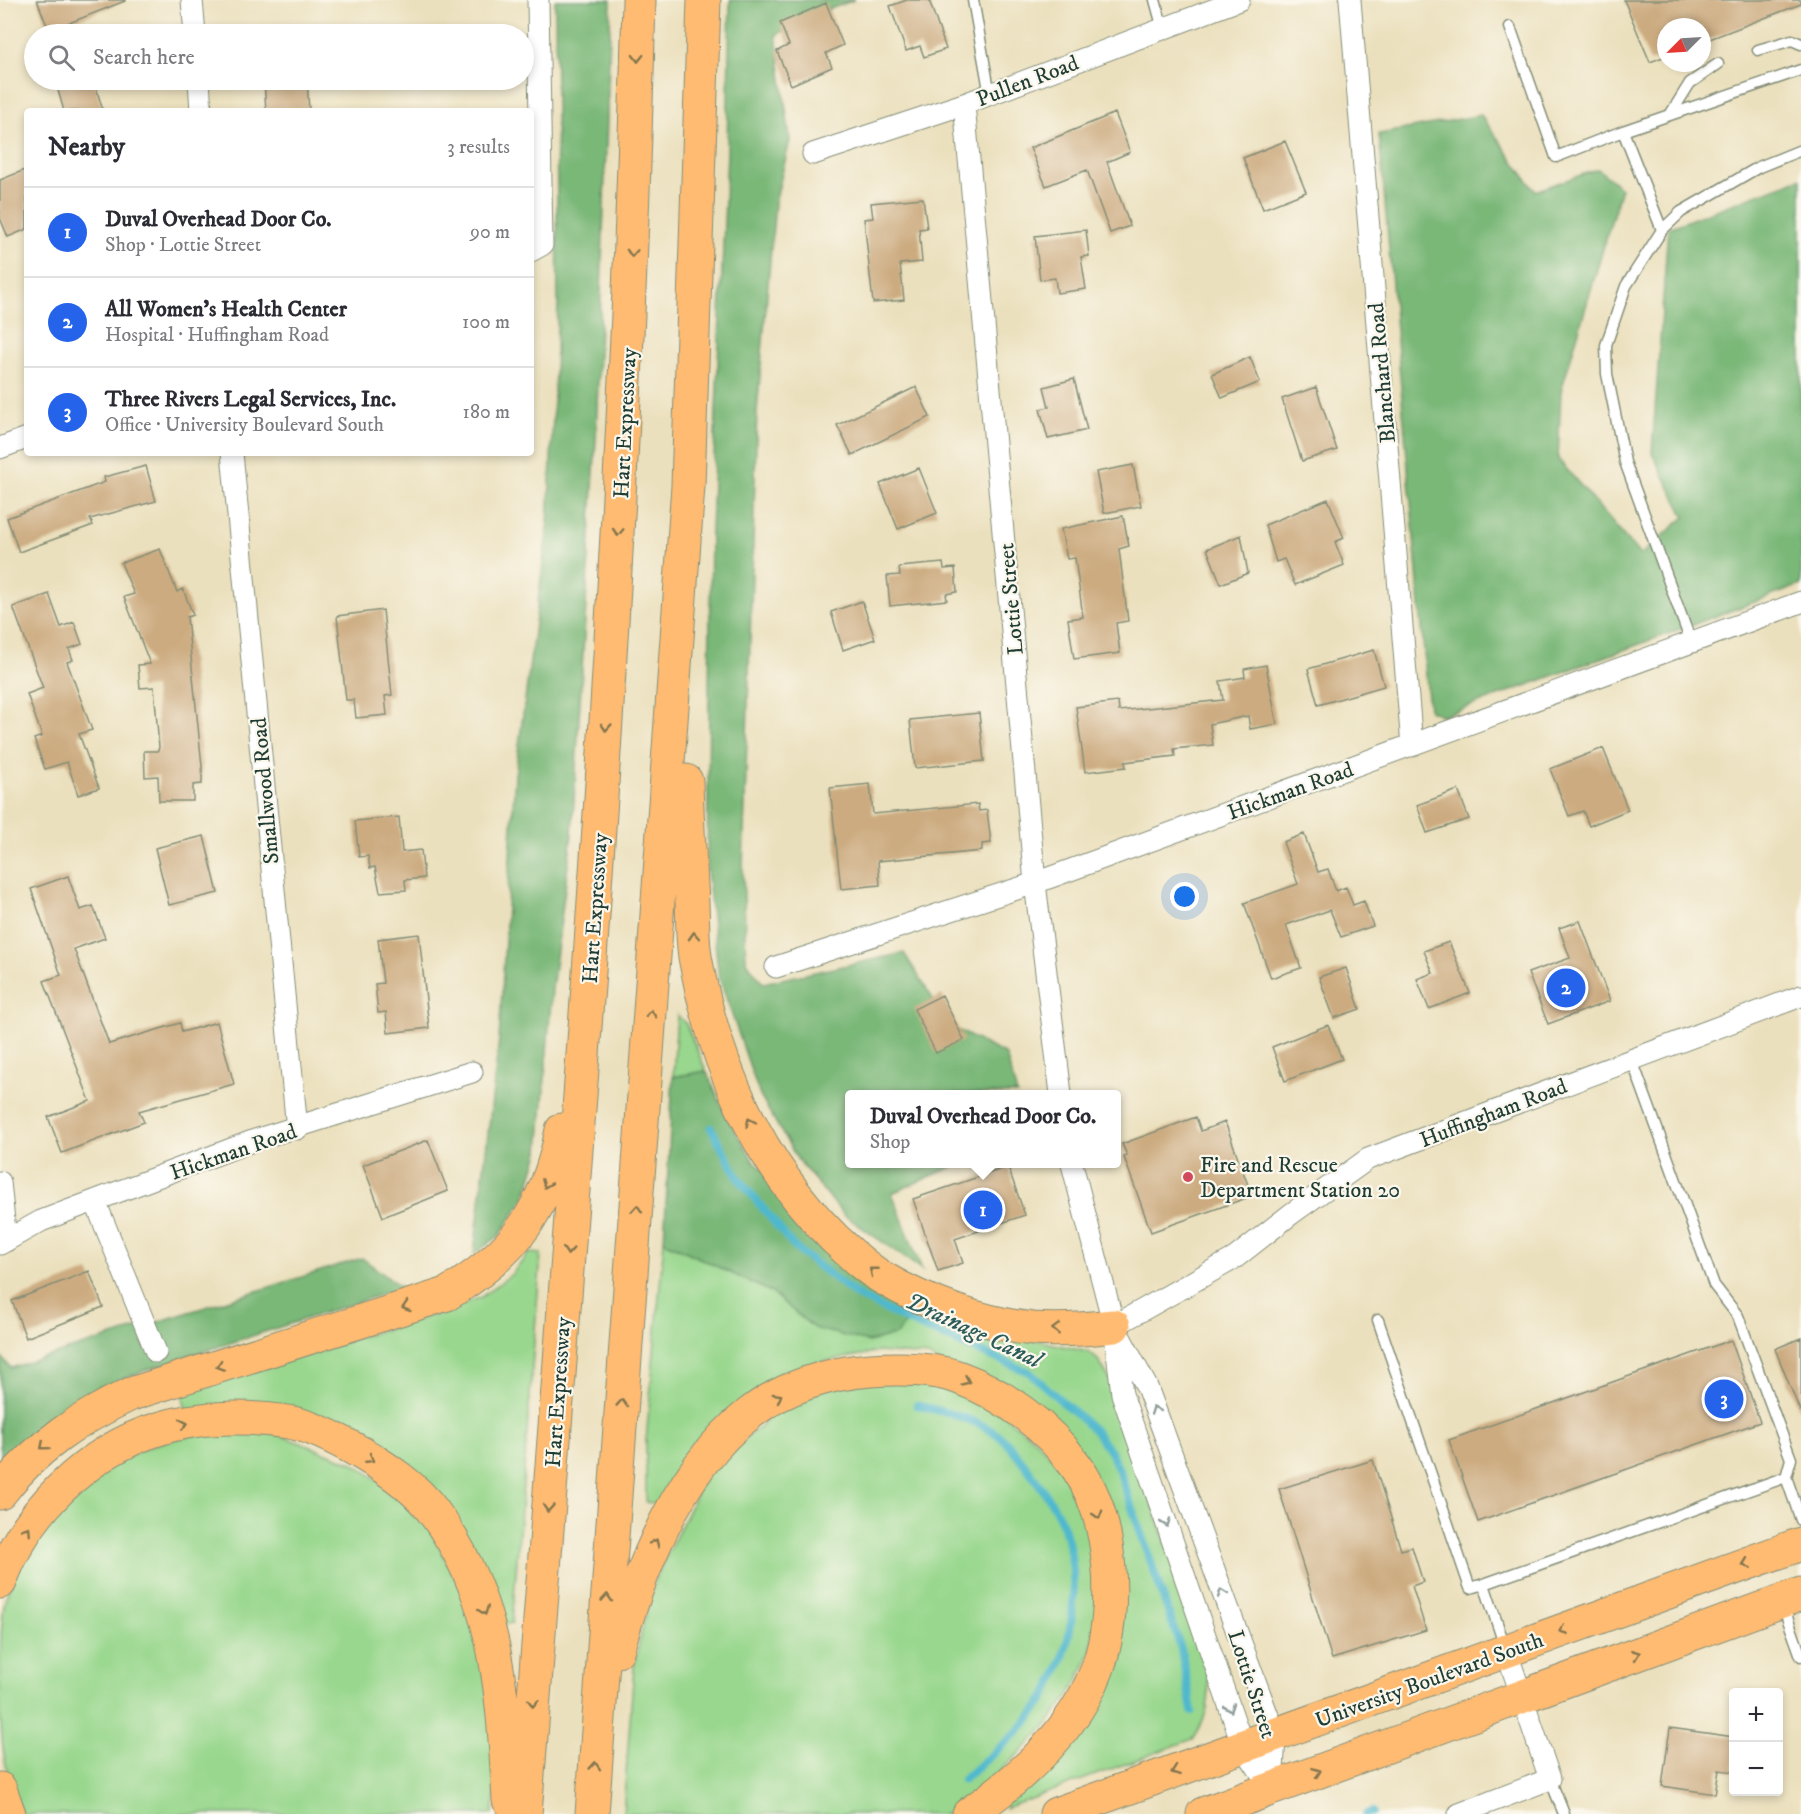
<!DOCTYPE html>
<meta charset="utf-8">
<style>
:root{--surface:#fff;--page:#f7f7f7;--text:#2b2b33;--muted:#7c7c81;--line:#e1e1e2;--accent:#2563eb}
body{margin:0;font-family:"IM FELL DW Pica",serif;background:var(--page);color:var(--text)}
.controls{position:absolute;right:18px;bottom:18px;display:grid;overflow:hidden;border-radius:6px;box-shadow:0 3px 9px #0003}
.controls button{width:54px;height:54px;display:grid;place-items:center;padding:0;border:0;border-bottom:2px solid var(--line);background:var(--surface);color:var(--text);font:30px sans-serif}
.compass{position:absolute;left:1657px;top:18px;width:54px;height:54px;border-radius:50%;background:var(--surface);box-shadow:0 3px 9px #0003;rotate:246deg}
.you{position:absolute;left:1185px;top:897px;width:21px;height:21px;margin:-15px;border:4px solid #fff;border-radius:50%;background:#1a73e8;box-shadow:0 0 0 9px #1a73e833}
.badge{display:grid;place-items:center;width:39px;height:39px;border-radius:50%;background:var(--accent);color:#fff;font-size:20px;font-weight:700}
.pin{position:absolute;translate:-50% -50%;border:3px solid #fff;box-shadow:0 2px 6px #0006}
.popup{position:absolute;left:845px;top:1090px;width:276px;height:78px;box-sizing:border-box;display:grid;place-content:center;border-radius:6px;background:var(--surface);filter:drop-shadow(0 2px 4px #0005);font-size:20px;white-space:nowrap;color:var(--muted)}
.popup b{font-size:22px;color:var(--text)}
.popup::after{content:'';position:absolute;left:50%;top:100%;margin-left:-12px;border:12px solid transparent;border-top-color:var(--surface)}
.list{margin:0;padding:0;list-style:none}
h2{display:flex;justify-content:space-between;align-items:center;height:78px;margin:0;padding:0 24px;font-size:26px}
h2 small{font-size:20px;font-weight:400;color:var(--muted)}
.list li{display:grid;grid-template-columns:39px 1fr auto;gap:18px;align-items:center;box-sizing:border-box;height:90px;padding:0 24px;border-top:2px solid var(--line)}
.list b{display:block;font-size:22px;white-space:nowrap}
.list p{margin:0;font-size:20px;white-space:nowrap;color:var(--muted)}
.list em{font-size:20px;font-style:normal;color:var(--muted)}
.icon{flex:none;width:33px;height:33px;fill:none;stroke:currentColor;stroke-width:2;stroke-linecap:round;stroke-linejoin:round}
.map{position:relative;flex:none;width:1801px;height:1814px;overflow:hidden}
.search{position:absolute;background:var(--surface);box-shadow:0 3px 9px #0003;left:24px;top:24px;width:510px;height:66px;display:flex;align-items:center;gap:15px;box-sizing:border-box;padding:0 21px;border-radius:33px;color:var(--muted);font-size:22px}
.panel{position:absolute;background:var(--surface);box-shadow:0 3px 9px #0003;left:24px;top:108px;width:510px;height:348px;border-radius:6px}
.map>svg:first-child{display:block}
.green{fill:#98d78d;stroke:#5c8a60;stroke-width:1.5}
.forest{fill:#7ab878;stroke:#4c7a56;stroke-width:1.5}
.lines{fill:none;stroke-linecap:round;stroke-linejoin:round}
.stream{stroke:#50b8cd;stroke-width:8}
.building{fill:#ccab80}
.lane-casing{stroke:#858e78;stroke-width:13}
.street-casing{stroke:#858e78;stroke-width:23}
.primary-casing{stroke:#858e78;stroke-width:35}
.highway-casing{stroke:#858e78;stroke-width:35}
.lane{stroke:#fff;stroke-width:10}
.street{stroke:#fff;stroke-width:21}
.primary{stroke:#ffbb71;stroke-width:33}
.highway{stroke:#ffbb71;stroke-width:33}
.oneway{stroke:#84764f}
.oneway2{stroke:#8f9e9a}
.poi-dot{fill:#d1495b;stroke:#fbf7ec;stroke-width:2}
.labels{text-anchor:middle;stroke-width:4.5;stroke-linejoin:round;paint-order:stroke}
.street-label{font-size:22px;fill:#1f3d34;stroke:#fbf7ec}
.poi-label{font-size:22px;fill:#1f3d34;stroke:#fbf7ec;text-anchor:start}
.water-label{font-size:24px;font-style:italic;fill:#2b5c5a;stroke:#fbf7ec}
</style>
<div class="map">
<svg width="1801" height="1814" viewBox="0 0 1801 1814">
<rect width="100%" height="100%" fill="#fbf7ec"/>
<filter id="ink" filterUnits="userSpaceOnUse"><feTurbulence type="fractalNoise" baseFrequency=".0167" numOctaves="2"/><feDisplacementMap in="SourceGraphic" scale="12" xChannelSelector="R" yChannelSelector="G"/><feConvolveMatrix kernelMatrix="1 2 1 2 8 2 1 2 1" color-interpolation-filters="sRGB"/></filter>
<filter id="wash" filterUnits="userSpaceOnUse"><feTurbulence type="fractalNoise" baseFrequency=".008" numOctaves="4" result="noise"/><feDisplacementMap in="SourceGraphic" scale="24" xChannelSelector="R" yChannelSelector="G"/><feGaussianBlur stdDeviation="1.35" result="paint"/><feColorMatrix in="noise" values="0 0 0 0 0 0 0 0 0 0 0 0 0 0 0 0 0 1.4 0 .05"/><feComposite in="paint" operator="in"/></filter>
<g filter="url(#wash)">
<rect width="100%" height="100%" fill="#ebe0bd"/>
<path class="green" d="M677,1015l9,9 20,47 -33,6z
M664,1241l107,51 43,36 95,-16 5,-6 24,11 150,35 10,8 10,16 97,279c5,32 8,56 -12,84l-187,69v-7l100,-121 -11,-202 -166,-122 -51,-4 -62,11 -50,21 -108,120 -12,-2v-61z
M529,1253l12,1 -29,369 -12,2 -120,-177 -194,-37 -4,-21 255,-76 44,-17 31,-23z
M879,1381c34,3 70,5 103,18 11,5 22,17 32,25 9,7 20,14 28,23 56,54 73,166 36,233 -28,53 -77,89 -121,129l-10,5h-324l11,-147 9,-42 13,-47 51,-106 74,-64 49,-22z
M217,1431h52l84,32 35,24 39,36 52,103 18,146 -4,42h-471c-20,-43 -22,-82 -22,-128 0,-29 0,-58 5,-86 6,-21 19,-42 31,-60 31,-45 75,-82 127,-98 18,-5 36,-7 54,-11z"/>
<path class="forest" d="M555,0h56l-15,439 -24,395 -20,155 -13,163 -14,46 -26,38 -25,18 25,-215 16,-264 33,-249 10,-221z
M730,0h124l-35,13 -43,22 14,105 -15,63 -18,208 -14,457 3,93 17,22 141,-30 46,73 56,29 11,39h-167v70h109l-67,29 30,77 -78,-55 -46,-55 -38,-64 -41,-119 -12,-106 4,-342 16,-377z
M1481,115l54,76 63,-22 23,19 -60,203 -3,68 82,96 45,-38 -33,-64 16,-225 133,-50v407l-358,131 -14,-6 -50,-576z
M706,1071l21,46 26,43 161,146 -16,28 -30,8 -54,-14 -43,-36 -107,-51 9,-164z
M362,1258l40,30 -250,80 -54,20 -48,30 -50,45v-107l11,12z"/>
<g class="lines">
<path class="stream" d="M711,1128l28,51 56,69 64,49 55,27 115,48 65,58 17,23 8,17 62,179 11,62
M917,1405c27,7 58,13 81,30 12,9 24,26 33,38 12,17 26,35 33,55 18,53 10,119 -18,167 -19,34 -55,59 -83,85
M1366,1814l6,-2"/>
</g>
<g id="blocks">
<path class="building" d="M37,0h88v1l-76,30z
M907,0h22l17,49 -22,8 -4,-11 -14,5 -16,-45z
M1624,0h177v4l-99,38v-15h-36v29l-16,6z
M826,3l17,42 -17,8 6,14 -41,18 -14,-34 12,-6 -9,-22z
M55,80h39l9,31h-39z
M264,80h43l2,31h-43z
M1115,113l15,39 -23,10 23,64 -20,7 -23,-63 -41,16 -16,-38z
M1285,141l21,51 -43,17 -20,-51z
M27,169v60l-19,8 -8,-19v-38z
M923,198l4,30 -8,1 3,33 -22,2 4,36 -31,3 -9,-84 9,-1 -2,-15z
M1086,230l3,26 -8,1 5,32 -29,4 -2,-15 -15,2 -5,-44z
M1250,357l10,25 -38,16 -10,-24z
M1074,379l13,51 -39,9 -8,-30 9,-2 -5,-20z
M916,387l14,30 -78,38 -15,-30z
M1316,387l21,63 -35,11 -20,-62z
M1133,465l8,41 -37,7 -8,-41z
M146,466l10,35 -66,18 3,6 -74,27 -12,-34 98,-36 -1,-5z
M919,468l18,45 -39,16 -18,-45z
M1328,499l16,39 -9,4 9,23 -49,20 -11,-26 -8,3 -11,-37z
M1123,516l6,30 -10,3 9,72 -12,2 4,30 -46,6 -6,-40 15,-2 -8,-59 -8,1 -6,-30z
M1241,535l7,38 -27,11 -14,-35z
M160,549l17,43 6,-3 10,26 -6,2 15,149v18l-9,1v16h-34l-1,-25 -13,1 -1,-26h14l1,-4 -5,-60 -14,1 -2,-23 12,-1 -26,-67 10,-3 -13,-31z
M943,563l1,6 11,-1 2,24 -11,2 1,6 -57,6 -3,-30 13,-1 -1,-8z
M49,594l12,33 13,-5 8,22 -13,5 4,11 -6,2 25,68 -13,4 20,54 -21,7 -11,-33 -22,7 -11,-30 8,-3 -15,-42 16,-6 -30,-81z
M862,601l13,38 -32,11 -12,-38z
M383,610l9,85 -7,1 2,19 -31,3 -2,-18h-8l-9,-84z
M1374,650l10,36 -66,19 -10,-36z
M1266,665l11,59 -27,5 -2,-13 -38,8 3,21 -39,4 1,7 -50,6 1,5 -41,5 -9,-65 42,-5 1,9 104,-11 -3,-19 25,-4 -1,-8z
M979,713l5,48 -69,7 -5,-48z
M1603,748l25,62 -39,16 -6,-15 -14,5 -19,-47z
M870,784l3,30 105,-10 1,7 8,-1 4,33 -9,1v7l-104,10 2,24 -39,4 -11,-101z
M1458,790l11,29 -42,14 -10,-28z
M399,817l3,35 19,-2 3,28 -19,2 1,10 -26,2 -5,-25 -5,1 -2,-12 -9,1 -4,-36z
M1304,834l14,38 10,-3 8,22 10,-4 7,18 11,-4 9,25 -32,11 -11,-27 -44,15 15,43 -30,10 -27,-75 54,-19 -15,-42z
M204,836l14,57 -49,12 -14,-57z
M68,876l12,34 13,-4 12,32 -31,11 35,95 71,-21 2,9 35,-10 17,62 -95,27 5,11 -82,31 -14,-36 42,-16 -46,-120 17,-6 -30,-86z
M1580,921l30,80 -62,23 -20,-51 42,-15 -11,-30z
M419,934l10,94 -41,5 -2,-21 -8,1 -3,-29 8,-1 -5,-44z
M1449,942l21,51 -41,16 -12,-30 16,-6 -9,-22z
M1346,968l14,41 -26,9 -15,-41z
M942,995l22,45 -28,13 -22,-44z
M1328,1025l14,34 -57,22 -13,-34z
M1196,1117l5,14 24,-9 27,74 -101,36 -27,-75 3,-2 -5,-11z
M428,1140l20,51 -65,26 -20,-52z
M1008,1167l17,48 -70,24 8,24 -25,8 -25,-72z
M89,1271l14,36 -77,31 -14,-37z
M1801,1338v72l-1,1 -25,-62z
M1731,1340l29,82 -282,100 -29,-82z
M1373,1460l28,90 11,-3 11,35 -11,4 14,44 -94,29 -53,-170z
M1670,1728l64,9v35l-15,-2 -4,24 -53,-8z"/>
</g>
</g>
<g filter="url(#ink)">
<use href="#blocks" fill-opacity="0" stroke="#858e78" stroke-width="1.5"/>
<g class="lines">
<defs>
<path id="lane" d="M973,0l17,95
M1155,0l8,29
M1510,27l46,130 67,-26 39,99
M1758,50l34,-10 9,4
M1670,115l20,-32 28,-19
M1623,131l178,-61
M1691,642l-66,-180 -18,-88 -1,-29 20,-59 36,-56 19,-18 78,-45 42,-17
M1632,1060l82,225 24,31 53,143 -5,18 15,43
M1378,1320l92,268 14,-4 21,63
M1484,1584l302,-107
M1783,1606l18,50
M1550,1779l14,35"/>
<path id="street" d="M192,0l3,34
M1350,0l62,746
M199,80l2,31
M964,104l71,779 26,211
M813,154l151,-50 275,-104
M531,251l11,-6 -4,-245
M0,448l27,-10
M232,453l65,676
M776,967l259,-84 766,-281
M1072,1164l42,162 8,68 121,352 29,43
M0,1182l6,59
M95,1201l61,151
M0,1244l41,-23 214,-81 217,-68
M1114,1326l121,-68 56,-44 77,-55 433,-163
M1120,1337l27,50 128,348 -3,54
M1459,1814l91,-35 -44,-129"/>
<path id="primary" d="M1056,1814l745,-270
M1203,1814l598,-220"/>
<path id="highway" d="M686,781c1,41 4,82 6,122 1,20 0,40 4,59 19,103 63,202 138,276 15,14 31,30 49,40 41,25 102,46 150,51 27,2 54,0 81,-3
M0,1493c35,-46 80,-75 131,-99l316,-100c68,-41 100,-85 115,-164
M0,1582c25,-70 87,-131 158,-153 39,-13 89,-13 130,-7 22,3 56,21 75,32 25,15 52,33 70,57 67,90 69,182 76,289
M617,1651c23,-82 62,-183 132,-237 34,-27 80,-41 122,-44 29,-2 62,-2 89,8 45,17 88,49 116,88 37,52 43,145 21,204 -23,61 -76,108 -128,144
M0,1789l9,25
M525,1814c46,-604 99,-1208 114,-1814
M592,1814l96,-1328 16,-486"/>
</defs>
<use href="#lane" class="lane-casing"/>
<use href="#street" class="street-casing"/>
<use href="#primary" class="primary-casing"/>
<use href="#highway" class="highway-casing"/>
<use href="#lane" class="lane"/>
<use href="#street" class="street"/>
<use href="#primary" class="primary"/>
<use href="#highway" class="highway"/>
</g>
<defs><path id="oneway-chevron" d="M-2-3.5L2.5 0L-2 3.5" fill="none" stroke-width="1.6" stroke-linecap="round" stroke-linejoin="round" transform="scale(1.5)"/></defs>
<g class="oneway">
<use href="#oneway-chevron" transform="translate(638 58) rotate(91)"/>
<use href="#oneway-chevron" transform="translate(632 253) rotate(93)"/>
<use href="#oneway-chevron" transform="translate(618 532) rotate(93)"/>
<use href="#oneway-chevron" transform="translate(606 727) rotate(94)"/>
<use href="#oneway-chevron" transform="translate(694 936) rotate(-93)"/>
<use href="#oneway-chevron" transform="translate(651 1014) rotate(-86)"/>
<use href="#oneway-chevron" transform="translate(750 1122) rotate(-115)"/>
<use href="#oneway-chevron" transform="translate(546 1184) rotate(112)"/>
<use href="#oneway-chevron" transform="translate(637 1209) rotate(-86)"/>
<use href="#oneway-chevron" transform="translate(568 1251) rotate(94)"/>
<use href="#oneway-chevron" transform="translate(873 1271) rotate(-141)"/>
<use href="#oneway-chevron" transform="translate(406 1307) rotate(162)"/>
<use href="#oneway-chevron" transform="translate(1056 1329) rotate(-178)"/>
<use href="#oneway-chevron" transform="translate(220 1366) rotate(162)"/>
<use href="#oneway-chevron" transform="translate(966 1381) rotate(24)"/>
<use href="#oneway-chevron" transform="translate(778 1397) rotate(-30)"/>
<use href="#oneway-chevron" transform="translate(622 1403) rotate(-86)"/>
<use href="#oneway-chevron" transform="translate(184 1424) rotate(-10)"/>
<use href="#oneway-chevron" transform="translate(44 1446) rotate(140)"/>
<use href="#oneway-chevron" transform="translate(370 1459) rotate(30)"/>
<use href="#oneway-chevron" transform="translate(548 1508) rotate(94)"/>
<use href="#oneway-chevron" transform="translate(1098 1515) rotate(73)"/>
<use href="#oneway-chevron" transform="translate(27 1530) rotate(-57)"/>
<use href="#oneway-chevron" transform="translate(655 1543) rotate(-65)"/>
<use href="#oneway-chevron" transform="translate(1746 1564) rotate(160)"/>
<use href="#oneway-chevron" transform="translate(607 1598) rotate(-86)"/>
<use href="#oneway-chevron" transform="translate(484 1611) rotate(70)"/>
<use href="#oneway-chevron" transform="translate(1563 1630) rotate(160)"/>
<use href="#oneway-chevron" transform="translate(1636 1654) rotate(-20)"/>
<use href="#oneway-chevron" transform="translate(533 1703) rotate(94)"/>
<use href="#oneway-chevron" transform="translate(595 1766) rotate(-86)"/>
<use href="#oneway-chevron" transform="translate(1175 1771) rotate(160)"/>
<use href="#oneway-chevron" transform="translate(1317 1772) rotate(-20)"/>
</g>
<g class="oneway2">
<use href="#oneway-chevron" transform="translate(1155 1410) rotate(-110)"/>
<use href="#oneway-chevron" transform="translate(1166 1523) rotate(71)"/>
<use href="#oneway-chevron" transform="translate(1222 1593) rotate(-110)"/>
<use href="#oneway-chevron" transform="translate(1230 1708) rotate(71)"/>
</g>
</g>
<circle class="poi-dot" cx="1188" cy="1177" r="6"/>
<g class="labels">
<g class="street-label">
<text transform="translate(1027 80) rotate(-21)" y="8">Pullen Road</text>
<text transform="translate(1381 373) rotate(-95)" y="8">Blanchard Road</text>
<text transform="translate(624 423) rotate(-87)" y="8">Hart Expressway</text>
<text transform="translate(1010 599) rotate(-95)" y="8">Lottie Street</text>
<text transform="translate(1290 790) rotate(-20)" y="8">Hickman Road</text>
<text transform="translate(264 791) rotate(-95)" y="8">Smallwood Road</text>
<text transform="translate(594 908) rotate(-86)" y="8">Hart Expressway</text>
<text transform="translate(1493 1112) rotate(-21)" y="8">Huffingham Road</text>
<text transform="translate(233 1151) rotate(-19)" y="8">Hickman Road</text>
<text transform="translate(557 1392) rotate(-86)" y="8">Hart Expressway</text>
<text transform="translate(1429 1679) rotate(-20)" y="8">University Boulevard South</text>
<text transform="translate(1253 1684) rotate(72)" y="8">Lottie Street</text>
</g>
<g class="poi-label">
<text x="1200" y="1172">Fire and Rescue<tspan x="1200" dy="25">Department Station 20</tspan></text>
</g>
<g class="water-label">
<text transform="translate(974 1330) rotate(25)" y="8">Drainage Canal</text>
</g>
</g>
</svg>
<div class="controls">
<button>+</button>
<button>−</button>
</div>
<svg class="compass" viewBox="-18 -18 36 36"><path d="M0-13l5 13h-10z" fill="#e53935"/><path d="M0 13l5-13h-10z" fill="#7c7c81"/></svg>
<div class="you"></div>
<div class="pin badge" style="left:983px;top:1210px">1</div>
<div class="popup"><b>Duval Overhead Door Co.</b>Shop</div>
<div class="pin badge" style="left:1566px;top:988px">2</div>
<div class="pin badge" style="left:1724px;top:1399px">3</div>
<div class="search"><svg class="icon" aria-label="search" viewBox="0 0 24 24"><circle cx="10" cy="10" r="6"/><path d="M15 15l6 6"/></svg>Search here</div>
<section class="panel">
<h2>Nearby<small>3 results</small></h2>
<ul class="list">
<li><span class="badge">1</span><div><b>Duval Overhead Door Co.</b><p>Shop · Lottie Street</p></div><em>90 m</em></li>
<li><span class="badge">2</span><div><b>All Women's Health Center</b><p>Hospital · Huffingham Road</p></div><em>100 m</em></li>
<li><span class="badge">3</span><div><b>Three Rivers Legal Services, Inc.</b><p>Office · University Boulevard South</p></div><em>180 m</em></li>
</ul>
</section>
</div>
